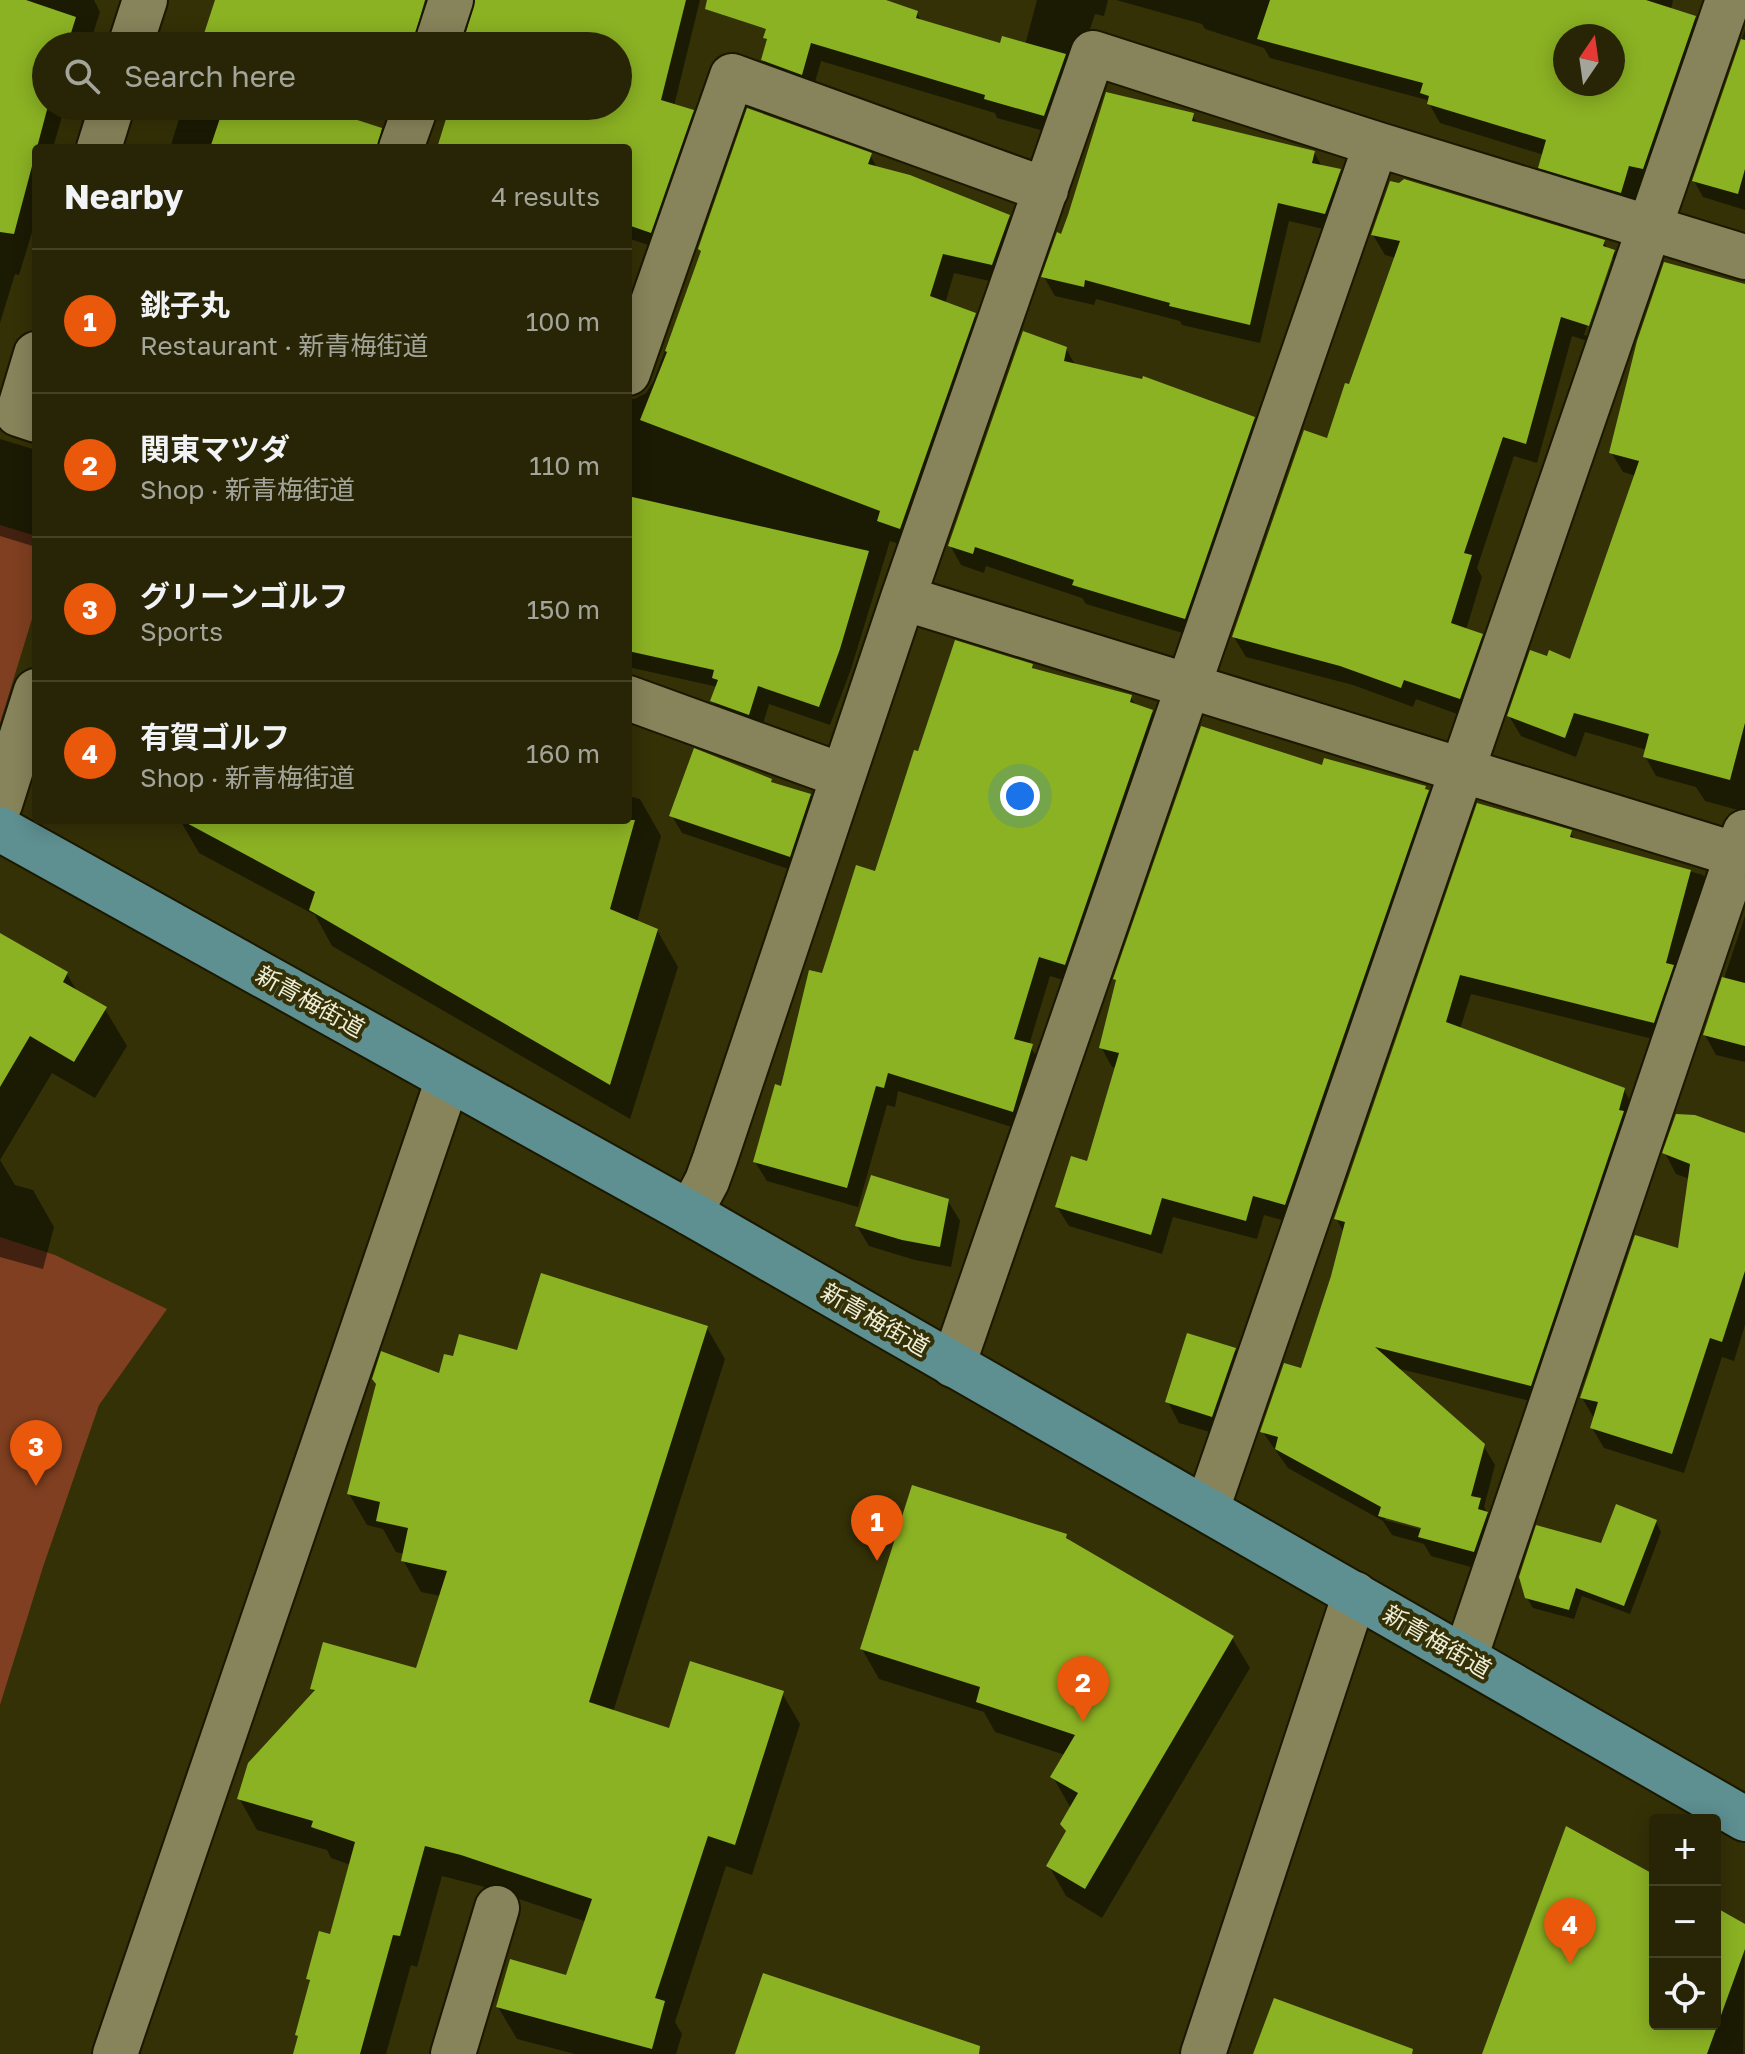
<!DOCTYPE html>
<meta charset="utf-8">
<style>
:root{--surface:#272505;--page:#2f2d0f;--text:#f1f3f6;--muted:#a4a59a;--line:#434227;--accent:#ea580c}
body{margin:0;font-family:"Golos Text","Noto Sans JP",sans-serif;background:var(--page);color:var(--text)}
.controls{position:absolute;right:24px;bottom:24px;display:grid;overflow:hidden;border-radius:8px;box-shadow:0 4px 20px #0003}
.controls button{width:72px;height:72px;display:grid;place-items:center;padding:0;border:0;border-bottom:2px solid var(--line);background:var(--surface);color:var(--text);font:40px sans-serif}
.compass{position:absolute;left:1553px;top:24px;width:72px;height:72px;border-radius:50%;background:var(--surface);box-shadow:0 4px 20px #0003;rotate:13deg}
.you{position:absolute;left:1020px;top:796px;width:28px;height:28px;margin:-20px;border:6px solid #fff;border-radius:50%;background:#1a73e8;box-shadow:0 0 0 12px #1a73e833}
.badge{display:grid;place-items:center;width:52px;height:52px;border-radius:50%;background:var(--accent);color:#fff;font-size:26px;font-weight:700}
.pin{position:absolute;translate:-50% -66px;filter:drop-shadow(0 2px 4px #0008)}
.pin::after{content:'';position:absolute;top:42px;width:28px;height:24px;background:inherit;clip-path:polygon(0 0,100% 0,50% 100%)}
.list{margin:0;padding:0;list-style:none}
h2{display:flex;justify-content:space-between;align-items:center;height:104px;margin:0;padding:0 32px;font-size:34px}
h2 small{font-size:26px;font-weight:400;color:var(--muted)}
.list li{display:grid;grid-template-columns:52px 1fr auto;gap:24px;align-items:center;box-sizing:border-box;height:144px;padding:0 32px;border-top:2px solid var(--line)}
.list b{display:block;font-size:30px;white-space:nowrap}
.list p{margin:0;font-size:26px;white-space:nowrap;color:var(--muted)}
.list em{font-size:26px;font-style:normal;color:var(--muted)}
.icon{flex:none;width:44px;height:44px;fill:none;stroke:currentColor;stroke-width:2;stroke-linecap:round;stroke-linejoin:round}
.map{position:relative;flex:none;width:1745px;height:2054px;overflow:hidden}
.search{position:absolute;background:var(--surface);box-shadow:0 4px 20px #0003;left:32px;top:32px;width:600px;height:88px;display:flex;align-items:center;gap:20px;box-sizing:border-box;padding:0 28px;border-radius:44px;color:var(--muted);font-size:30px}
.panel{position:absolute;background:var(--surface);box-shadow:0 4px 20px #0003;left:32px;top:144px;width:600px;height:680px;border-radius:8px}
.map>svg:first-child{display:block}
.green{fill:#7f3f20}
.shadow{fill:#0007;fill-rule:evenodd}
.building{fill:#8bb223;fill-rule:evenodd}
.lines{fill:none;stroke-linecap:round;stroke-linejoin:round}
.street-casing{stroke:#1b1800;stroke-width:48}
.primary-casing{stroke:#1b1800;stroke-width:48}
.street{stroke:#87845b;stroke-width:44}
.primary{stroke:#5e8f91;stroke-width:44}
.labels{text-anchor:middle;stroke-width:8;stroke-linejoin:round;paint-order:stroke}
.street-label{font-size:24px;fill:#eeedd7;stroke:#343107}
</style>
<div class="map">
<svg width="1745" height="2054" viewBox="0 0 1745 2054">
<rect width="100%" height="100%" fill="#343107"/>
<path class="green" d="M0,525l36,11v70l-36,117z
M0,1237l55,18 112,54 -68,96 -56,162 -43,138z"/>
<path class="shadow" d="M0,0h94l6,12 -11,34h-43v60h19l-12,42h-17v71l-17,56 -4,-1 -15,49z
M484,0h216l-26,106 18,5 11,18 -42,120 -31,-10 -2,5v-96h-189l12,-42h167v-60h-148z
M776,0h104l37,13 5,9 79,23h24l12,-45h71l-4,16 -9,-2 -40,120 -58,-16 -2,-5 -174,-52 -9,32 -38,-14 -11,-19 5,-18 -3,-5z
M1116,0h557l-2,10 24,7 11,19 -52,152 -14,-3 -9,26 -79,-25 -12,-19 4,-12 -104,-32 -13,-23 -157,-42 -6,-10 -59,-19 -3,-5zM1565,36h48v48h-48z
M1745,30v180l-42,-13 -9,-16z
M183,106h175l-14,42h-174z
M1192,115l6,10 116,27 8,15 17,4 11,19 -14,42 -47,-11 -29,122 -78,-18 -2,-4 -84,-22 -2,6 -39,-9 -11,-19 18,-41z
M870,155l8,14 131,47 11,20 -17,48 -49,-11 -9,31 29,11 12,20 -75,213 -21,-7 -39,128 -21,56 -61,-21 -9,30 -36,-13 -11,-20 5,-14 -90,-20v-269l6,1 12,-6 7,-11 49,-129z
M1373,235l231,7 4,8 6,1 12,21 -26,73 -28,-9 -35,127 -23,-7 -37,112 5,9 -16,53 15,5 12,21 -22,63 -55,-20 -3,8 -60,-22 -107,-28 -12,-20 94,-196 68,-183 -11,-3zM1611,257l3,3 -26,76 -4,-1z
M1745,286v526l-40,-11 -9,-14 -40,-11 -11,-20 2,-6 -62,-18 -9,25 -55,-21 -12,-20 63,-55 64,-185 -13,-4 -12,-20z
M1066,349l10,17 178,53 11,19 -69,199 -110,-33 -4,-6 -96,-32 -2,7 -23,-8 -11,-20z
M0,439l36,11v97l-36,-11z
M1032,666l3,4 95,26 6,10 16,6 12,19 -88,253 -26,-8 -21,69 14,21 -19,65 -126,-40 -3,16 -8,-2 -29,102 -91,-26 -12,-19 68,-187 54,-101 42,-121z
M1323,768l102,20 14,23 -143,413 -32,-9 -7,24 -84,-22 -11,37 -93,-28 -12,-19 32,-43 28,-96 -5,-1 -11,-20 17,-64 -3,-4z
M770,781l2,3 38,11 10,18 -20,60 -118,-40 -10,-17z
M628,796l12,3 21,37 -24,86 20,8 21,37 -48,152 -298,-173 -17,-31 -116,-62 -19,-33h448z
M1479,805l91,27 5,8 128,35 11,20 -49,147 -194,-48 -11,35 164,61 11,20 -93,294 -146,-36 87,77 12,20 -11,42 14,26 -13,38 -54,-15 -7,-12 -32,-9 -9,-14 -95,-53 -26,-37 41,-60 41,-138 -8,-15zM1385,1516l46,12 -1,4 -45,-12z
M1745,916v146l-29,-7 -11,-20z
M0,936l67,38 11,19 27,16 22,37 -32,52 -43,-25 -52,87 15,25 18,5 21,37 -11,42 -43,-12z
M1745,1134v191l-11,36 -12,-4 -38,116 -80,-25 -12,-20 2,-10 -12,-20 98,-148 10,-71 -14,-5 -11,-21z
M948,1201l12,20 -9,46 -36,-7 -46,-14 -12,-20z
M707,1328l18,31 -112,353 57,19 112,-38 18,31 -48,151 -26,-9 -51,156 7,12 -6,20h-101l-58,-15 -19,-32 70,-30 19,-55 -106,-36 -39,-10 -25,91 -6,-2 -25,89h-91l16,-69 -3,-6 23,-43 20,-71 -20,-7 -4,-8 -70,-20 -18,-32 76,-105 -3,-4 105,-18 24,-75 -20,-4 -18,-32 1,-6 -8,-2 -13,-23 -16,-4 -18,-31 105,-136z
M1235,1350l12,20 -23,66 -45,-13 -11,-21z
M1656,1522l5,10 -31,82 -48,-18 -8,23 -41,-11 -6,-10 75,-53z
M1066,1536l4,7 162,95 18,30 -148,250 -36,-22 -17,-30 18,-32 3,-27 -17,-30 12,-22 -70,-23 -11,-20 -105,-33 -17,-30z
M1655,1877v147h60v-114l30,16 -2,128h-259z"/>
<path class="building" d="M0,0h26l50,17 -9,29h-21v60h2l-34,128 -14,-2z
M215,0h210l-13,46h-212z
M475,0h211l-25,100 33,10 -43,123 -23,-8v-77h-191l13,-42h168v-60h-156z
M707,0h179l32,11 -2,7 84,25 2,-7 64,18 -22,62 -60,-17 1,-4 -174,-52 -9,32 -41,-15 6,-21 -4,-1 3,-9 -61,-20z
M1270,0h376l50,16 -53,153 -14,-3 -8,27 -83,-25 8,-28 -119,-36 2,-8 -9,-3 3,-10 -166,-44zM1565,36h48v48h-48z
M1741,39l4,1v129l-7,25 -46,-13z
M1106,92l88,21 -2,8 123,30 -3,12 29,6 -16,45 -47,-11 -28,122 -81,-19 1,-3 -85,-23 -1,7 -43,-10 16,-45 4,2 7,-19z
M224,106h90l68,22 -5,20h-167z
M747,108l125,45 -4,11 42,11 100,40 -18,50 -49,-11 -13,42 46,17 -76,216 -23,-8 3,-10 -240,-91 27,-68 -2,-1 36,-100 -3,-2z
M1404,179l201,61 -2,6 12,4 -26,76 -28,-9 -35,127 -23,-7 -39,116 8,2 -21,68 32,11 -23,65 -56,-19 -3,8 -61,-22 -108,-29 72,-207 23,8 18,-55 4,1 51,-143 -29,-6 19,-54 9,2z
M1664,262l81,22v439l-15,57 -87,-23 6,-23 -75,-21 -9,25 -58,-22 23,-66 17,6 2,-6 21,9 69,-198 -30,-8 28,-112z
M1023,331l44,16 -3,14 78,18 1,-3 112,41 -70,202 -113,-34 2,-5 -99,-33 -2,7 -25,-8z
M628,496l241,55 -29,98 -21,58 -61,-21 -9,29 -39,-14 8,-21 -6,-2 2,-8 -86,-19z
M955,640l78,24 -1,4 100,27 -2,7 23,8 -88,255 -26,-8 -25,82 19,5 -20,68 -125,-39 -4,15 -8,-2 -29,102 -94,-26 22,-78 6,2 28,-116 13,3 34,-108 19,6 39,-121 4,1z
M1201,726l121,39 2,-7 102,28 -1,3 4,1 -144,415 -32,-9 -7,25 -84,-23 -11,37 -96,-28 16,-51 16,5 32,-108 -20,-5 17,-68 -3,-1z
M694,748l78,31 -1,3 40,12 -21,63 -121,-41z
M1477,803l95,27 -2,7 121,33 -25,93 8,2 -20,58 -194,-48 -14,47 179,66 -6,22 5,1 -93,275 -156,-39 110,97 -14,52 10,2 -3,11 10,3 -14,40 -56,-15 3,-9 -43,-12 3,-9 -106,-58 3,-12 -18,-5 24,-69 17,5 30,-92 14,-54 -11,-3z
M181,820h454l-25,89 48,20 -48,156 -301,-175 6,-18z
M0,933l68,39 -5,10 44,25 -33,55 -44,-26 -30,51z
M1722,977l23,6v63l-42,-11z
M1676,1114l19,1 50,18v138l-23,71 -12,-4 -38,116 -82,-26 8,-26 -18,-4 55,-163 43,13 12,-84 -28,-11z
M871,1175l78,24 -9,48 -38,-7 -47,-14z
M541,1273l167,53 -119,376 80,26 21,-67 94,30 -49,154 -27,-9 -53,162 10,3 -13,48 -156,-42 14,-48 56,16 26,-76 -131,-44 -36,-9 -25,90 -7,-1 -33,119h-67l5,-18 -3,-1 15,-55 -4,-1 13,-48 11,3 25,-92 -44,-15 2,-6 -76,-22 11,-36 67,-73 -5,-1 13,-47 93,26 31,-97 -46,-10 7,-33 -32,-7 4,-19 -33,-8 29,-110 -4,-5 9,-28 58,22 5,-19 9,2 6,-22 58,16z
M1187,1333l49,15 -24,69 -47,-15z
M912,1485l155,49 -1,4 168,98 -149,253 -39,-23 20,-35 -6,-7 18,-31 -28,-16 25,-42 -99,-33 4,-15 -120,-38z
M1616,1504l41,16 -33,86 -48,-18 -7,22 -44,-12 -6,-21 17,-52 65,18z
M1566,1826l89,49v149h60v-117l30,17v25l-38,105h-225z
M763,1973l217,73 -1,8h-244z
M1274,1998l139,51 -1,5h-159z"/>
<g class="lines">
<defs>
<path id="street" d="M130,46l15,-46
M436,46l15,-46
M99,148l13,-42
M401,148l15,-42
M36,354l-18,60 18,6
M628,373l104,-297 314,114
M903,598l834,257
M628,698l215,78
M0,804l36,-113
M690,1213l17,-32 8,-22 188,-561 190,-545 283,91 369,113
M953,1365l423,-1221
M1207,1509l521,-1509
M1465,1658l280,-826
M115,2054l333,-975
M453,2054l44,-146
M1203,2054l152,-460"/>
<path id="primary" d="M0,829l690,384 1055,606"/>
</defs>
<use href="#street" class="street-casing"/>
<use href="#primary" class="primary-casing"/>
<use href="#street" class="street"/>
<use href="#primary" class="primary"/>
</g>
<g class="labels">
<g class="street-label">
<text transform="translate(310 1002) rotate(29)" y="8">新青梅街道</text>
<text transform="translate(875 1320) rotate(30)" y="8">新青梅街道</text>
<text transform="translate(1437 1642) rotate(30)" y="8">新青梅街道</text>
</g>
</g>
</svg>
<div class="controls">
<button>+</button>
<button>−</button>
<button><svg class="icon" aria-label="locate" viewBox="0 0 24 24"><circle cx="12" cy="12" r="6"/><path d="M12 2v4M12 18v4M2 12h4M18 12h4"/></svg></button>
</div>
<svg class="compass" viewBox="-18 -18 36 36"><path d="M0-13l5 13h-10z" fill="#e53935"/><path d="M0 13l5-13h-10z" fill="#a4a59a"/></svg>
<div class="you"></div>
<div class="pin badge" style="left:877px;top:1561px">1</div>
<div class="pin badge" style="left:1083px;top:1722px">2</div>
<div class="pin badge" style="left:36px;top:1486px">3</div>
<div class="pin badge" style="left:1570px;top:1964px">4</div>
<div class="search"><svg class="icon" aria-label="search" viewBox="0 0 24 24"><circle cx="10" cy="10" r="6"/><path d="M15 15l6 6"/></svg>Search here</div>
<section class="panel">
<h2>Nearby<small>4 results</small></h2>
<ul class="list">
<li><span class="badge">1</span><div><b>銚子丸</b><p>Restaurant · 新青梅街道</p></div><em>100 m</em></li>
<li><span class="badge">2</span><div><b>関東マツダ</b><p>Shop · 新青梅街道</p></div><em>110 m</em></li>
<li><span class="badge">3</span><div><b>グリーンゴルフ</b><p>Sports</p></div><em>150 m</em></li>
<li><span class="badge">4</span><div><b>有賀ゴルフ</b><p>Shop · 新青梅街道</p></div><em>160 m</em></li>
</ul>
</section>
</div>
